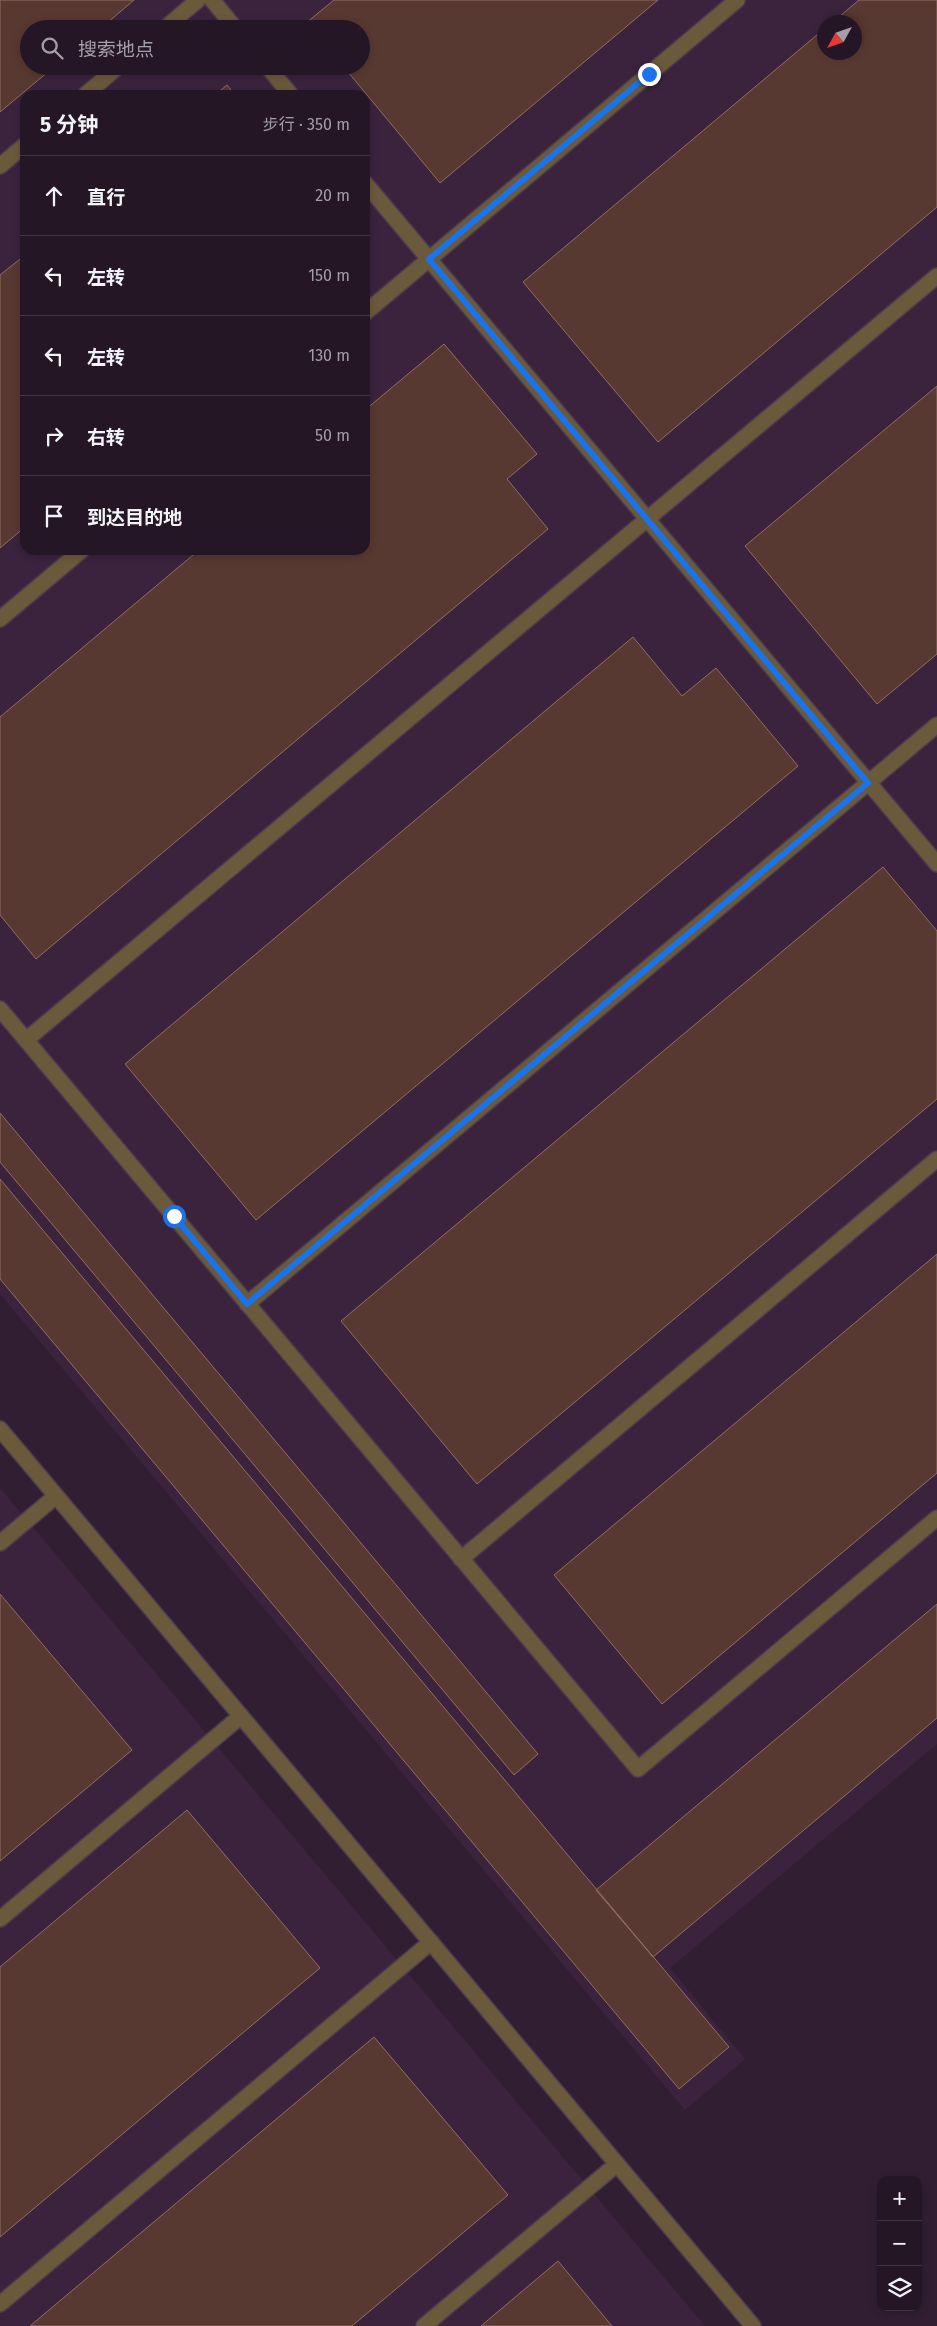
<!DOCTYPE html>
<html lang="zh">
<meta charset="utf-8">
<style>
:root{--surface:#251626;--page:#2d1f2e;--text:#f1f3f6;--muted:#a39fa7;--line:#423543}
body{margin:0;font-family:"Fira Sans","Noto Sans SC",sans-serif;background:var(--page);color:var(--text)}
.controls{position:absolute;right:15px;bottom:15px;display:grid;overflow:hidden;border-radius:10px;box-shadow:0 2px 8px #0003}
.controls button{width:45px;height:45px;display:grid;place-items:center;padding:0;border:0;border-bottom:1px solid var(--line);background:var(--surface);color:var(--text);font:25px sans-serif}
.compass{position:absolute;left:817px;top:15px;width:45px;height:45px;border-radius:50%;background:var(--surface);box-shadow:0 2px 8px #0003;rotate:230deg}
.stop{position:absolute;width:15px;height:15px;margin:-11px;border:4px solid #1a73e8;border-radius:50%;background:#fff}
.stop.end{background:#1a73e8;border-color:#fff;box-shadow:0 1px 5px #0008}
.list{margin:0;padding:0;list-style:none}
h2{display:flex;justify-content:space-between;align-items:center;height:65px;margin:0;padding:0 20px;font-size:21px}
h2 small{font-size:16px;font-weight:400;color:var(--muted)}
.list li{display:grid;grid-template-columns:32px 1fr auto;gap:15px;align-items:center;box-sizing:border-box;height:80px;padding:0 20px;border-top:1px solid var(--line)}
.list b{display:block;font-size:19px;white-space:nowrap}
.list em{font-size:16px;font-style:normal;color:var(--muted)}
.icon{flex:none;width:28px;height:28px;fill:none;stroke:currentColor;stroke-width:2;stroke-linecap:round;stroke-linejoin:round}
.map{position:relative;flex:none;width:937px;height:2326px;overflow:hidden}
.search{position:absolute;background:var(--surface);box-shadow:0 2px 8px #0003;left:20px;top:20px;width:350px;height:55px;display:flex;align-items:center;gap:12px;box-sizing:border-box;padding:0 18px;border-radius:28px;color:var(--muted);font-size:19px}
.panel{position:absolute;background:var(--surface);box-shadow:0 2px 8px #0003;left:20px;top:90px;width:350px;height:465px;border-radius:15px}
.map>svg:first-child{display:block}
.built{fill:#3b233e;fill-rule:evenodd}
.building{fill:#583931;stroke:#916e65}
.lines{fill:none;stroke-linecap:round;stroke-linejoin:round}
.lane-casing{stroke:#4d3b4f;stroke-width:18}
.street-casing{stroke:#4d3b4f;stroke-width:18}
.lane{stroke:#6b593b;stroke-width:15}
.street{stroke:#6b593b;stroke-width:15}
.route{stroke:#1a73e8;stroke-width:6}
</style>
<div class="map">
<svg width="937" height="2326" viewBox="0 0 937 2326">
<rect width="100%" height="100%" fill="#311e33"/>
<path class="built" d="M0,0h937v1744l-267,224 75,91 -60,51 -685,-816zM824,22h30v30h-30zM29,29h332v37h-332zM25,95h340v455h-340z
M0,1488l705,838h-705z"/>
<path class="building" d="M0,0h134l-34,29h-71v37h26l-55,46z
M334,0h324l-218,183 -97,-117h18v-37h-50l-5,-6z
M859,0h78v207l-279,235 -135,-160 301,-253v23h30v-30h-21z
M227,85l8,10h-20z
M25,255v272l-25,21v-273z
M444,344l93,110 -30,25 41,50 -512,430 -36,-44v-198l199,-167h166v-140z
M937,386v268l-60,50 -132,-158z
M633,637l49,59 34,-28 82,98 -542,454 -131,-156z
M883,867l54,64v168l-460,385 -136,-163z
M0,1113l538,641 -24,21 -514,-613z
M0,1179l729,868 -50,42 -679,-810z
M937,1254v219l-275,231 -108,-129z
M0,1594l132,156 -132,111z
M937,1604v114l-284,239 -57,-67z
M187,1810l133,158 -320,269v-270z
M374,2037l134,158 -156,131h-322z
M558,2261l54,65h-131z"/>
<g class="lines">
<defs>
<path id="lane" d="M212,0l24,29
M164,29l34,-29
M267,66l24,29
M85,95l34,-29
M0,166l25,-21
M365,183l572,681
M365,313l372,-313
M0,619l82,-69
M0,1009l638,760 299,-251
M26,1040l911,-764
M247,1304l690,-579
M0,1543l56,-47
M461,1559l476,-400
M0,1919l241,-203
M0,2304l431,-362
M424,2326l193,-162"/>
<path id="street" d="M0,1429l753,897"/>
</defs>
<use href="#lane" class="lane-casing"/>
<use href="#street" class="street-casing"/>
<use href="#lane" class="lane"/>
<use href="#street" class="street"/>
</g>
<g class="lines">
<path class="route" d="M174,1216l73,88 621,-521 -439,-524 220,-185"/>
</g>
</svg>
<div class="controls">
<button>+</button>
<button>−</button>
<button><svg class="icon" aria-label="layers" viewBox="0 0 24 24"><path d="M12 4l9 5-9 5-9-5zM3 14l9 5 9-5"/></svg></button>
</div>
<svg class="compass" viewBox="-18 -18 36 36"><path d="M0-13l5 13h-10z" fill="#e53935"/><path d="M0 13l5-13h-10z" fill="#a39fa7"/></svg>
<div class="stop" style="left:174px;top:1216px"></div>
<div class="stop end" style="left:649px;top:74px"></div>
<div class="search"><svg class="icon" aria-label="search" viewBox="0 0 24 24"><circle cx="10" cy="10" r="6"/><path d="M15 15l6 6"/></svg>搜索地点</div>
<section class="panel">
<h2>5 分钟<small>步行 · 350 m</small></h2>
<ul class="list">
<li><svg class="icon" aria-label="ahead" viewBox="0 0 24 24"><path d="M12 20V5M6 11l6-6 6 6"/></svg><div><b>直行</b></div><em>20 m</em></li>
<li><svg class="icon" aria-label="left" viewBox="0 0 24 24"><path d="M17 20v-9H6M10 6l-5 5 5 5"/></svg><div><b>左转</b></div><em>150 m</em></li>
<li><svg class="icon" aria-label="left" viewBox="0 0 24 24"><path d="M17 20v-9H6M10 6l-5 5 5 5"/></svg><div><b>左转</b></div><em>130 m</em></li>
<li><svg class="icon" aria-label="right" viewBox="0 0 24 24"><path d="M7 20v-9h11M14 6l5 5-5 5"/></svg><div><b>右转</b></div><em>50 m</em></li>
<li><svg class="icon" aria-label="arrive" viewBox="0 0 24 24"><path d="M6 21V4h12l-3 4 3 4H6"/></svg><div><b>到达目的地</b></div></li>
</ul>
</section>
</div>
